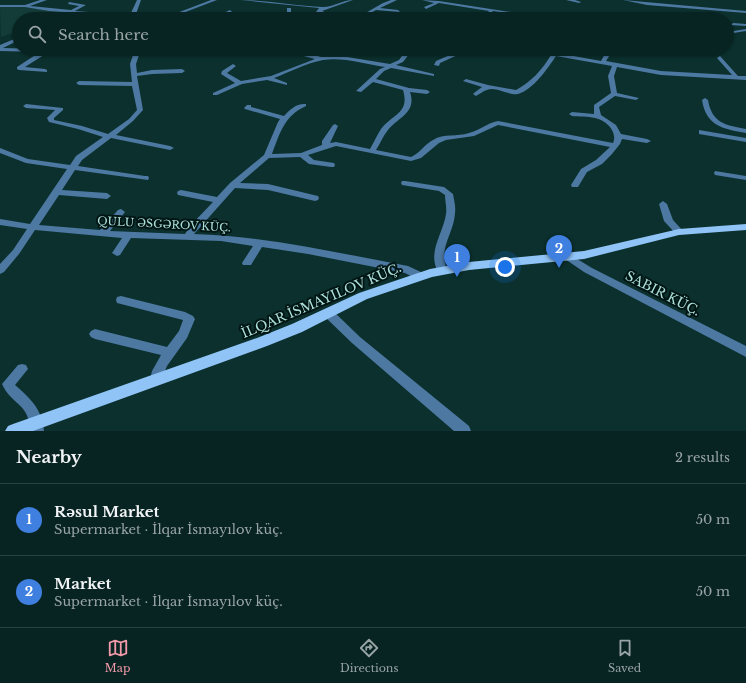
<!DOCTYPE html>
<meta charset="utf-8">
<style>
:root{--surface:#082422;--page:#16302f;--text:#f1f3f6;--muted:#98a4a5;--line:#294140;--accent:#f39aaa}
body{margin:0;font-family:"Libre Baskerville",serif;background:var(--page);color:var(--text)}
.you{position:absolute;left:505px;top:267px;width:14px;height:14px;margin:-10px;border:3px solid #fff;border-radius:50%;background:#1a73e8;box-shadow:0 0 0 6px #1a73e833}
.badge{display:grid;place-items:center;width:26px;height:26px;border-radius:50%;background:var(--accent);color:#fff;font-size:13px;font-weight:700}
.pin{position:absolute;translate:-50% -33px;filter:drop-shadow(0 1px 2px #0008)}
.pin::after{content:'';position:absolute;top:21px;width:14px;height:12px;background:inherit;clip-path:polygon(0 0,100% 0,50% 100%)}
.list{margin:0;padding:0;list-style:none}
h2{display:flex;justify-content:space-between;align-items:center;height:52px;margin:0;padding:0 16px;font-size:17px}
h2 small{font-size:13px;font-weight:400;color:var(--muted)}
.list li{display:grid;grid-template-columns:26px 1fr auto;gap:12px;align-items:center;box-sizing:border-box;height:72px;padding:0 16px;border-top:1px solid var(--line)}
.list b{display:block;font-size:15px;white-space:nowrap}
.list p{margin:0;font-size:13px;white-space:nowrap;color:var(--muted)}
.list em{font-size:13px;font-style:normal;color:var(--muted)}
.icon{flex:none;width:22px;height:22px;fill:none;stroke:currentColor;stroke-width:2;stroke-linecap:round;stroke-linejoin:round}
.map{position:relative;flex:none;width:746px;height:431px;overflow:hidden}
.search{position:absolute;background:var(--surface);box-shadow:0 1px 3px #0004;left:12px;right:12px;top:12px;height:44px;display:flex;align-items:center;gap:10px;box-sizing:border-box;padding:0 14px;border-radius:22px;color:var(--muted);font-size:15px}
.sheet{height:196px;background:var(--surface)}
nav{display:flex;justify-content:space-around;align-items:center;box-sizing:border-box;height:56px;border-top:1px solid var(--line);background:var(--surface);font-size:11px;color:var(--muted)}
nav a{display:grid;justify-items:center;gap:2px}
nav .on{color:var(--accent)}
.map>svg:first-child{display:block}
.built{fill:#133c39}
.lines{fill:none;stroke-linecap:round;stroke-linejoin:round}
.minor{fill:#4c78a1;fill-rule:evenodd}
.major{fill:#90c4f7;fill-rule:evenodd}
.labels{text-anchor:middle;stroke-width:4;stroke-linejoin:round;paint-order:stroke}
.street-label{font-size:11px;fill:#addfda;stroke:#001615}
.near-street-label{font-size:13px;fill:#addfda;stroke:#001615}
</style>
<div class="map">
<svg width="746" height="431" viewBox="0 0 746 431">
<rect width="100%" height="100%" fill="#0b302d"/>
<path class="built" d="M0,7h27l22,4h17l-19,8h-28v14l-9,1 -9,3z"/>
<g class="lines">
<path class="minor" d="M40,0h7l-17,6 41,4 8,-4 -11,-2 1,-2 17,3 -11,6 55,4 7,-15h4l-6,17 17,2h-21l-1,-2 -81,-6 -24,-4h-25v-2h25z
M211,0h6l-50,19h-6z
M240,0c28,0 55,6 83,7 10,0 20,-7 30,-7l-31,11 22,8h-6l-22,-7 3,-4z
M391,0h6l-17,8 18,2 2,2 -24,-2 -16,9h-5l28,-16z
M422,0l17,1 117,18h-11l-52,-8 -7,8h-5l8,-8 -50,-8 -13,6 -2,-2 10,-4z
M566,0h9l6,2 -2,1z
M623,0l123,11v2l-99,-8z
M287,8h4v7l6,4h-6l-4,-2z
M230,10l2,2 -6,2 13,2v2l-17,-2 -6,3h-6z
M617,15h4l1,4h-4z
M733,23l13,1v2l-15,-1z
M746,29v2l-19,3v-2z
M19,37v3l-16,8 83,2 -3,2 -36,1 -22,14 20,2 2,1v2l-28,-2 -2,-1v-2l23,-15 -40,-1v-6z
M135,49h6l-5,15 1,9 15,-3 30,-1 3,2 -3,2 -30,1 -15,2 6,34 -10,11 -17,14 54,11 4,2 -4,2 -59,-12 -29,22 -4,6 67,10h3l1,2 -1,2 -73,-10 -13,20 45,3 4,3 -4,3 -48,-4 -20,30 61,5 18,-20 3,-1 4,3 -15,19 75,3 6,-9 22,-23 -35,-7 -1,-2 1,-2 3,-1 36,7 13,-14 34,-28 14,-33 2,-3 -35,-10 -1,-1 3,-3h4v2l33,9c6,-7 13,-13 22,-12v2c-22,10 -26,27 -34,48l29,-1 21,-8v-4l11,-16 2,-1 3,2 -8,17 6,-1 34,7c4,-7 7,-14 11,-20 12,-15 29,-16 22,-39l-30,-8 -12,10 -5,-1 24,-22 5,-2c-20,-3 -42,-10 -62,-7 -17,3 -33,12 -49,18l13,5v2l-20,-5 -25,4 -25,11h-4v-2l22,-10 -14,-9 1,-3 11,-7 3,2 -9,7 14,8 30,-5 44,-17 -15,-4 -1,-1 3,-2 19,5h26l43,7 9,-4 8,-11h6l-10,13 -7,3 38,9v2l-43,-8 -7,3 -8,8 33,9 18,2 3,2 -3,2 -17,-2c7,21 -12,25 -22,38 -5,6 -8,14 -12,20l35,7c9,-4 14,-13 22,-17 11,-7 24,-3 36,-7 11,-3 18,-10 29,-12l115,22c5,-11 -7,-23 -18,-25 -7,-2 -16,-1 -23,-2l-3,-2 3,-2 22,2v-9l17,-12 -3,-17 4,-10 -56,-10c-8,12 -23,34 -38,38 -9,2 -22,-8 -31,-4 -4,1 -7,4 -11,6l-3,-2 1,-1 8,-6 -19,-6 3,-2 22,6 28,5c15,-8 26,-20 35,-35l-28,-6h12l66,12 5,-9 2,-1 3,2 -5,8 55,10 71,4 -15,-17 3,-2 18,20h8v4l-85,-5 -44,-8 -3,9 3,17 22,5 -3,2 -21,-4 -16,11 2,8 15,10 5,9 26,5 4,2 -4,2 -25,-4 -2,5 -8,10 -10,10 -15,8 -9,15h-6l-1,-2 10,-16 15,-9 14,-13 -112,-22 -24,11 -28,4 -7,3 -18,15 -10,3 -75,-15 -28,9 6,5 20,3 1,2 -1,2h-3l-22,-3 -9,-7 -31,1 -29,25 28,1 50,12 1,2 -1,2 -3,1 -47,-11 -33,-2 -41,46c72,2 144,19 214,32l15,7 1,3 -1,3 -4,1 -14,-7 -97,-19 -46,-7 -11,18h-8l-1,-2 11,-17 -32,-5 -90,-3 -11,17 -3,1 -5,-3 10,-15 -87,-8 -16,24 -15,18 -4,2v-10l13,-14 14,-21 -27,-4v-6l30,5 37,-55 -41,-6 -26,-10v-5l28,11 42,6 6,-9 27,-19 -25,-8 -29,-7 -2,-4 8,-8 -29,-2 -3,-2 3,-2 37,4v2l-9,8v2l28,6 26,8 21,-15 8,-9 -5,-24 -53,-1 -3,-2 3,-2 53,1 -2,-18z
M464,49h7l-31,14 -1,3 -5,-1 2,-4z
M705,98l3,2c4,23 17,25 38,29v4c-23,-4 -40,-7 -44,-33z
M699,130l47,8v4l-47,-8z
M715,171l31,5v4l-31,-5 -1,-2z
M402,181h3l39,6 9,7c1,6 3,13 2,19 -1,21 -17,34 -8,57l-1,2h-8c-11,-20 5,-38 8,-58 1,-6 -1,-13 -1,-19l-6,-4 -37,-6 -1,-2z
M663,201l4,3 6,16 11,12 -2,2h-6l-12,-13 -5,-17z
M569,254l23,14 154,78v11l-162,-85 -19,-13 -1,-2 1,-2z
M121,296l64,16 8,4 2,3 -8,19 -20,28 -7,17 -4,1 -4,-1 -2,-4 2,-8 9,-16 -66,-16 -4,-2 -2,-3 2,-3 4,-2 72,18 12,-16 4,-11 -66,-17 -1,-3 1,-3z
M328,309l4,1 28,27 109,89 2,5h-17l-102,-88 -28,-27 -2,-3 2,-3z
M22,364l4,1 2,4 -13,16c16,14 27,24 29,46h-14c-1,-29 -18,-25 -28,-47l16,-19z"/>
<path class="major" d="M746,224v6l-67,5 -95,24 -115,11 -37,7 -65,22 -65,33 -35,14 -234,85h-28l3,-5 5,-2 244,-86 35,-14 67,-31 71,-24 39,-7 115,-11 95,-22z"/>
</g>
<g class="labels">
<g class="street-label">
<text transform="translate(164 224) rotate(3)" y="4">QULU ƏSGƏROV KÜÇ.</text>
</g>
<g class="near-street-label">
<text transform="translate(663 293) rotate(27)" y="5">SABIR KÜÇ.</text>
<text transform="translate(321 300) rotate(-23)" y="5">İLQAR İSMAYILOV KÜÇ.</text>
</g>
</g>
</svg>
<div class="you"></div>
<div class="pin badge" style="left:457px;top:277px;background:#3f7fe0">1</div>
<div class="pin badge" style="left:559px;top:268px;background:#3f7fe0">2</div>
<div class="search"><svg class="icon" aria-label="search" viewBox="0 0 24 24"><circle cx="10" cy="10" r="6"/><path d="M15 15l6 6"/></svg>Search here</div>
</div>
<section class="sheet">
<h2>Nearby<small>2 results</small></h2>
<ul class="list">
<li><span class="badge" style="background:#3f7fe0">1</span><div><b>Rəsul Market</b><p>Supermarket · İlqar İsmayılov küç.</p></div><em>50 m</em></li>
<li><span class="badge" style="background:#3f7fe0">2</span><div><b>Market</b><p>Supermarket · İlqar İsmayılov küç.</p></div><em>50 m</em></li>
</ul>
</section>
<nav>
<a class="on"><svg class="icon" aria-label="map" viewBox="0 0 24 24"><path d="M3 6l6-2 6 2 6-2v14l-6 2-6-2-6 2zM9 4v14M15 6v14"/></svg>Map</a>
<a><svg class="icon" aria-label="directions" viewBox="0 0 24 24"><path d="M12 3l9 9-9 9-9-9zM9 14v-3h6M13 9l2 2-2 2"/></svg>Directions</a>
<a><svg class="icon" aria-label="saved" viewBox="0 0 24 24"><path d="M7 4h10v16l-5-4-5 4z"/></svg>Saved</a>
</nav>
